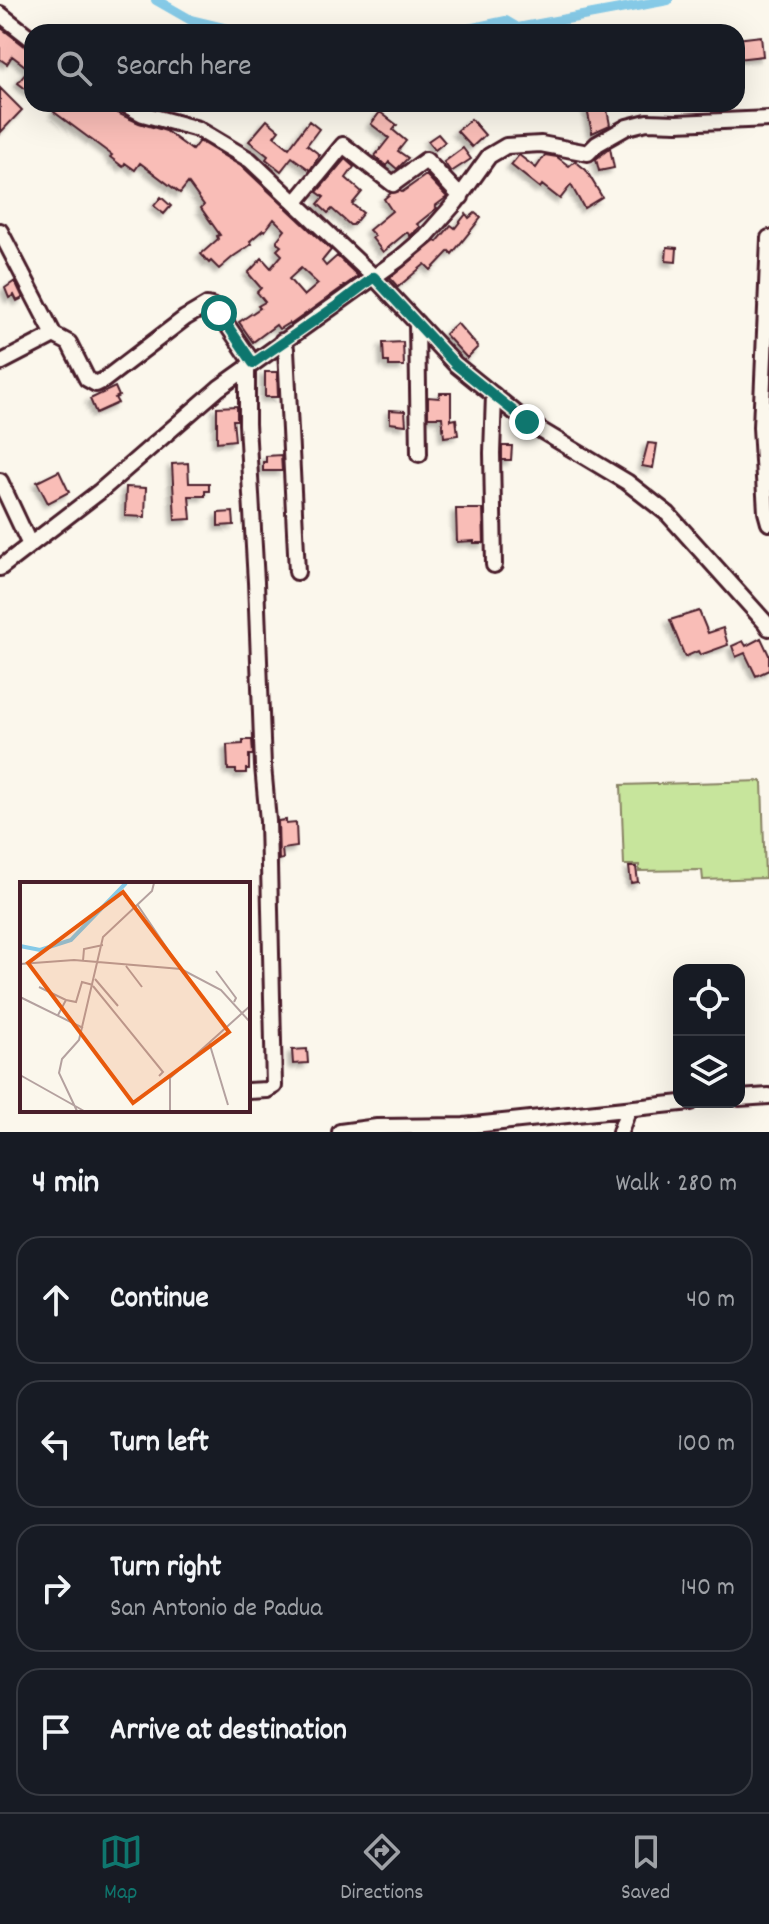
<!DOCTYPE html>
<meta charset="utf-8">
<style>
:root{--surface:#171b24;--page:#242831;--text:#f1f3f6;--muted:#9ea1a6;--line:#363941;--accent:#0f766e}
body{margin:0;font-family:Dekko,sans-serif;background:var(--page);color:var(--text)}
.controls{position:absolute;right:24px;bottom:24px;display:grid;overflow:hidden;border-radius:16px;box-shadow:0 8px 32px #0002}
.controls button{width:72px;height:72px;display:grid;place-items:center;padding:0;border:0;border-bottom:2px solid var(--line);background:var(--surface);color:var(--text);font:40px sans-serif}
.stop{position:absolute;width:24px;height:24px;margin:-18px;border:6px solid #0f766e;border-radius:50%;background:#fff}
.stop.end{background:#0f766e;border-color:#fff;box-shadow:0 2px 8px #0008}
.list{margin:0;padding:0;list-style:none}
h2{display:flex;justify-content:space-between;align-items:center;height:104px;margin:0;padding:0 32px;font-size:34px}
h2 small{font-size:26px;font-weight:400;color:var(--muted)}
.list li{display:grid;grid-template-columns:52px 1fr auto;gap:24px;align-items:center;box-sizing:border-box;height:128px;margin:0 16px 16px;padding:0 16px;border:2px solid var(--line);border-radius:24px}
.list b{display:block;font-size:30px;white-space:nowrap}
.list p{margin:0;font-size:26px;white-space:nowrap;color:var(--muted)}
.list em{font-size:26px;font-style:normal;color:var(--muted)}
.icon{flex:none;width:44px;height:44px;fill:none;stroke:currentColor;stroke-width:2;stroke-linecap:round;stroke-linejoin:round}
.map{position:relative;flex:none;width:769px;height:1132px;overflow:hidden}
.search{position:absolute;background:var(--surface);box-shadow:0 8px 32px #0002;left:24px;right:24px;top:24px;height:88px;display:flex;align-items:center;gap:20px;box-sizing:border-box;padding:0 28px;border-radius:24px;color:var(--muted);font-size:30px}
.sheet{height:680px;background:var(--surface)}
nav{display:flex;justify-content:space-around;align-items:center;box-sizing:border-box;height:112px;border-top:2px solid var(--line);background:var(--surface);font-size:22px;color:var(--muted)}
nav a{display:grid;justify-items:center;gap:4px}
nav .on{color:var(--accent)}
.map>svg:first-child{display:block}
.green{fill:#c7e59c;stroke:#888264;stroke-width:2}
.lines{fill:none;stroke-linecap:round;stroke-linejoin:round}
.canal{stroke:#86cae7;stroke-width:10}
.building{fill:#f9bdb7;stroke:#4a1f2b;stroke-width:2;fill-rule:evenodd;filter:url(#shadow)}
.minor-casing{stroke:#4a1f2b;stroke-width:20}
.minor{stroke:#fbf7ec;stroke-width:14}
.route{stroke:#0f766e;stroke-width:10}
.inset-river{fill:none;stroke:#86cae7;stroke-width:4}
.inset-road{fill:none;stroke:#b4a19f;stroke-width:2}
.view{fill:#e8590c;fill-opacity:0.15;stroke:#e8590c;stroke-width:4}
.inset-edge{fill:none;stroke:#4a1f2b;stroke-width:4}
</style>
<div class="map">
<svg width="769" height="1132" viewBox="0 0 769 1132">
<defs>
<filter id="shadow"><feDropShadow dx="-4" dy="4" stdDeviation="2" flood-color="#0004"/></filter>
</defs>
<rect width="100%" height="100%" fill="#fbf7ec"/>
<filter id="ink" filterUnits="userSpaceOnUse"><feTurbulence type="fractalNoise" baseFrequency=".0125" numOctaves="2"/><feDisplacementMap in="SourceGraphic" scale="16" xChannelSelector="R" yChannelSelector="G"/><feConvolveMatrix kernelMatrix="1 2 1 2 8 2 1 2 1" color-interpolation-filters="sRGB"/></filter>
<g filter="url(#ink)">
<path class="green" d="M762,781l3,97 -62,2 -1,-10 -63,1v-6h-15l-3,-80z"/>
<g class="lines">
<path class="canal" d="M156,0l35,20 50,12
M454,32l52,-11 12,7 150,-28"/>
</g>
<path class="building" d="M0,27l26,20 6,2v45l-14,-11 11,-14 -17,-13 -5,8 -7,-5z
M761,36l2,20 -26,3v-20z
M0,88l22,22 -22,23z
M60,104h46l11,9 22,10 27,8 26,19 7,-9 45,27 87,82 -9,11 4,5 11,-10 21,20 -68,49 -1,-2 -10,6 -3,-4 -23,17 -14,-20 21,-14 -2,-2 7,-4 -8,-10 4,-4 -13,-15 14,-15 9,10 11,-13 -5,-5 4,-4 -4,-3v-3l8,-10 -11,-11 -9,12 -2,-1 -13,11 2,3 -18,12 -15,13 -8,-8 -2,2 -8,-9 17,-15 -1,-3 3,-1 -19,-27 3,-3 -16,-22 -8,10 -40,-30 -5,7 -10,-7 -2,4 -13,-10 2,-2 -58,-43zM301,268l17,16 -14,12 -15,-17z
M586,104h20l4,21 -18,8z
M380,112l17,13 -4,5 13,11 -8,10 10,7 -11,11 -8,-7 -3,4 -11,-10 14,-18 -18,-14z
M471,119l14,16 -13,12 -15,-16z
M267,120l12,10 -5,6 15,12 20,-27 10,8 -12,16 13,10 -10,15 -18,-13 -11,14 -15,-12 2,-3 -19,-15z
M438,134l7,8 -10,8 -7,-9z
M463,148l8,11 -20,13 -7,-10z
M610,148l4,20 -15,3 -3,-12z
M519,155l17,13 9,-13 12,2 12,9 6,-5 11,9 16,27 -18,11 -13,-23 -11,14 -18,-14 -2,3 -29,-23z
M345,159l9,8 -8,11 16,14 -10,12 11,9 -10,12h-3l-18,-16 -4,4 -10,-9 6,-7 -7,-5z
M426,175l21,22 -12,9 2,2 -20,16 3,3 -10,9 -3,-4 -24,20 -11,-14 3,-2 -6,-6 23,-19 -8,-12 7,-6 9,-2 2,1z
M161,197l10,9 -7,8 -10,-8z
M475,213l6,5 -29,36 -3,-3 -18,19 -6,-6 -27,23 -8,-9 45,-37 2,1 14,-17 4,3 11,-14 3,4z
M667,247l10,1 -1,14 -10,-1z
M15,281l8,17 -6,3 -3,-6 -5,3 -4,-10z
M457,323l21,24 -11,11 -22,-24z
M403,342l1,24h-15v-4h-5l-1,-19z
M265,372h12l1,25h-13z
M115,387l4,9 -4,2 3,5 -22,10 -6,-14z
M440,393h11v27l5,-1 2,16 -14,2 -2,-20h-14v-20l11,1z
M237,406v14h-4l2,20 -18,2v-35z
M390,410l15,1 1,14 -16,-2z
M648,443l9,1 -4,24 -11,-2z
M502,446h10l-1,14h-9z
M281,455l1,16h-19v-9h3v-6z
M188,463l1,20h20v8h-4v5h-16l2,23 -16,1 -3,-56z
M59,471l10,21 -21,11 -11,-21z
M126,487l20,1 -1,29 -20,-1z
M456,509h27l1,34h-10v-2l-17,1z
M233,512l1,13 -16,1v-13z
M699,611l9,22 15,-5 5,17 -28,10 -2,-4 -13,6 -15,-37z
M761,638l8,17v15l-13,6 -11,-23 -9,4 -4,-11 11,-5 3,5z
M243,740h9l1,15h-4v14h-3v4h-10v-3h-8l-1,-25 16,-1z
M286,820v4l10,-1 1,24 -15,2 1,10 -4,1 -1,-39z
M629,867h7l2,15 -7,1z
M307,1049l1,14 -15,1 -1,-14z"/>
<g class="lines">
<defs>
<path id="minor" d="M0,14l32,25
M124,104l19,10 55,15 52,31 124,117 81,87 72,58 100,60 41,32 97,108 4,6
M296,202l47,-57 50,39 33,-24 35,37
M0,231l54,104 -54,28
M769,238l-8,189 5,85 3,11
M417,323l2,131
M54,335l15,8 18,36 9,5 8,-4 81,-62 22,-13 5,1 7,7 34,50
M282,341l4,8 11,223
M247,367v57l9,158 7,184 5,55 6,265 -7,4 -19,1
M0,481l30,64
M494,565l-2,-112 2,-58
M0,568l99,-76 120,-104 180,-129 27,-23 30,-34 33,-46 17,-10 35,-2 47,9 9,-9 30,-17 20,-5 30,1 92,-4
M739,1098l30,-2
M340,1132l37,-5 87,-1 227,-24
M620,1132l8,-22"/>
</defs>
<use href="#minor" class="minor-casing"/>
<use href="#minor" class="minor"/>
</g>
</g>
<g class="lines" filter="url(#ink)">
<path class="route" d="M219,313l34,50 86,-59 35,-27 81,87 72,58"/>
</g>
<g transform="translate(20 882)">
<rect width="230" height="230" fill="#fbf7ec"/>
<path class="inset-river" d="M0,64l20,4 31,-10 55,-57"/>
<path class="inset-road" d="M117,22l44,65M63,79l1,-12 19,-4M0,82l54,-4 107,9 40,21 29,32M106,84l16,21M196,89l20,27 -2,4M75,97l23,27M73,104l70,86 -4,4M19,105l27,13 -8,15M0,115l63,31M46,118l10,2 6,-20 11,3M189,160l19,63M0,193l64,36M57,229l-18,-38 3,-14 17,-19 24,-103 49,-46 2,-8M150,229v-33l80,-72"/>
<path class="view" d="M103,10l106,140 -96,71 -105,-140z"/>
<rect width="230" height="230" class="inset-edge"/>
</g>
</svg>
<div class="controls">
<button><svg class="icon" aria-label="locate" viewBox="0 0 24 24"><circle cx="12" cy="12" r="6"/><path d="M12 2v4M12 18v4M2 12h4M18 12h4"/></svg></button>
<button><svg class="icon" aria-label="layers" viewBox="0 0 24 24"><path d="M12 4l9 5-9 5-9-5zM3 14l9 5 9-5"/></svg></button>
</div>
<div class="stop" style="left:219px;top:313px"></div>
<div class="stop end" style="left:527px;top:422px"></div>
<div class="search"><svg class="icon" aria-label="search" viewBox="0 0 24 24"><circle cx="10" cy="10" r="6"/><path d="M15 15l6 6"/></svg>Search here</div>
</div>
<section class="sheet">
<h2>4 min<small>Walk · 280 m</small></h2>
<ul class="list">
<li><svg class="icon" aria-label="ahead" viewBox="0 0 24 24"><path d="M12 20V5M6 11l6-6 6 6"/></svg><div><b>Continue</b></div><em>40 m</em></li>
<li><svg class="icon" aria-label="left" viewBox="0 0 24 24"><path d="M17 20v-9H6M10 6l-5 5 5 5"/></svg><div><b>Turn left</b></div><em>100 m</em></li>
<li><svg class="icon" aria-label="right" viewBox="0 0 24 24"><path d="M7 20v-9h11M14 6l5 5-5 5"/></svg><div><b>Turn right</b><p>San Antonio de Padua</p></div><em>140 m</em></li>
<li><svg class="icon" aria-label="arrive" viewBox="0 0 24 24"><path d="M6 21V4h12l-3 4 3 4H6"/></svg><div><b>Arrive at destination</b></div></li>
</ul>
</section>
<nav>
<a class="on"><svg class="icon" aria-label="map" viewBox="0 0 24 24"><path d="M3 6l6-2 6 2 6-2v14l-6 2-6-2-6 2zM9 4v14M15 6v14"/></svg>Map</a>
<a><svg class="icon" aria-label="directions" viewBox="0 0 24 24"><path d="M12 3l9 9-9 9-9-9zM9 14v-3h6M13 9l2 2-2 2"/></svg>Directions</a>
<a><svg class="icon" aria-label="saved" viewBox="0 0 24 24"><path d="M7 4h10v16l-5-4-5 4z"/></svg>Saved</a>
</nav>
